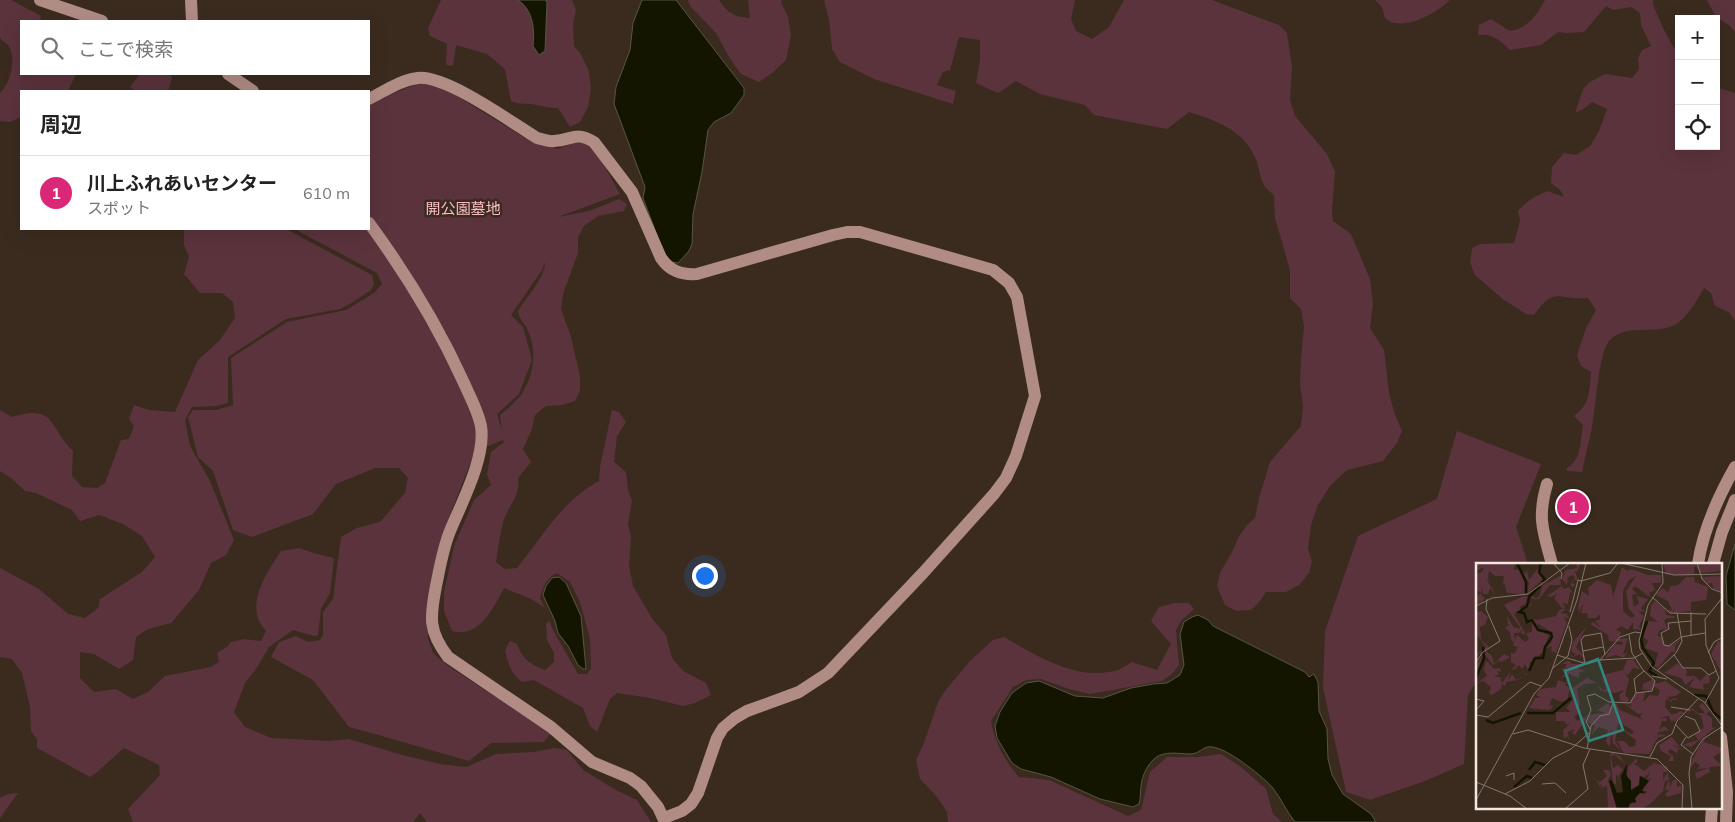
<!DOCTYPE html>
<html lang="ja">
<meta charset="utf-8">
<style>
:root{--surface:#fff;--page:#f2f2f2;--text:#222;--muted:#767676;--line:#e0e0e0;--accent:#db2777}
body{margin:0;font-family:Mulish,"Noto Sans JP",sans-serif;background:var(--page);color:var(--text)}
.controls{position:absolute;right:15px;top:15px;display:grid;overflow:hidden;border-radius:0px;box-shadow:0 5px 20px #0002}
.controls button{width:45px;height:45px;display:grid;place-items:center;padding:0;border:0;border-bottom:1px solid var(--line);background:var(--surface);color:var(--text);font:25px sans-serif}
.you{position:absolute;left:704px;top:575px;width:18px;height:18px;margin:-12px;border:4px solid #fff;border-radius:50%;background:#1a73e8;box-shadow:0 0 0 8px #1a73e833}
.badge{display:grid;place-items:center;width:32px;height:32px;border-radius:50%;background:var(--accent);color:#fff;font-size:16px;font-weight:700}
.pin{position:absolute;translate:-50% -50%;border:2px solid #fff;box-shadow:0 1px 5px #0006}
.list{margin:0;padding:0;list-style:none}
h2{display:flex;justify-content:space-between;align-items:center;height:65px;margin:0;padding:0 20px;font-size:21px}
h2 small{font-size:16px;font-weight:400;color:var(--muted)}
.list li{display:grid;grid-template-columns:32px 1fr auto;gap:15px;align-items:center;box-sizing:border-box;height:75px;padding:0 20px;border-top:1px solid var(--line)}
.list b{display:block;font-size:19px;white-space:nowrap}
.list p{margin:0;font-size:16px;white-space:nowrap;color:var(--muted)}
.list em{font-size:16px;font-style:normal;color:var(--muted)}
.icon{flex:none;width:28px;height:28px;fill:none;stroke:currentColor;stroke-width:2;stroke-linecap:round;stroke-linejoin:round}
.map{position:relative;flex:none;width:1735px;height:822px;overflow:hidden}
.search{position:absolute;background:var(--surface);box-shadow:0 5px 20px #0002;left:20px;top:20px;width:350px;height:55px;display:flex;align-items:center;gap:12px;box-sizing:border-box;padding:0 18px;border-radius:0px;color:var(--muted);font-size:19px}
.panel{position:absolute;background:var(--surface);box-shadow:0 5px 20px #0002;left:20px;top:90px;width:350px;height:140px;border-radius:0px}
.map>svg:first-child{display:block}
.green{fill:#5b333c;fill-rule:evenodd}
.water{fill:#141501;stroke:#575544}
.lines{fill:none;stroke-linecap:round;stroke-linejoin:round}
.secondary{stroke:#b08c85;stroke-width:12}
.labels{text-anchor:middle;stroke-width:5;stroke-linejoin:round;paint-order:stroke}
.park-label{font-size:15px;fill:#fcbbc7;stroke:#3b2b1f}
.inset-river{fill:none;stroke:#141501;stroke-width:2.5}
.inset-road{fill:none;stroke:#85776d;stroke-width:1}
.view{fill:#31877f;fill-opacity:0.15;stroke:#31877f;stroke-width:2.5}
.inset-edge{fill:none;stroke:#f3e9e1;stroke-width:2.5}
</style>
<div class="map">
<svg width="1735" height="822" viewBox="0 0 1735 822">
<rect width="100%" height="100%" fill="#3b2b1f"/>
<path class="green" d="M0,0h11l30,16 -1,5h-19v53h55l-8,17h-47v26l-11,5 -10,-1v-28c10,-9 16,-32 10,-45 -2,-5 -8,-6 -10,-11z
M441,0h131l4,10 -3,15 1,21 6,7 9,18 2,18 -3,18 -8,15 -10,5 -12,-19c-9,0 -17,-2 -26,-4 -8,-1 -12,1 -21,-3l-6,-32 -18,-15 -31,-9 -3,21 -7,-1 1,-21 -17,-8 -2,-8z
M688,0h31c9,13 15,17 31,18l-2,-18h34l-1,2 7,15 3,18 -5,25 -14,13 -13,9 -18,-8 -12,-17 -13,-24 -26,-27z
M824,0h251l-4,19 5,12 16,8 17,-12 15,-27h88l67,25 8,8 5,34 -2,33 5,16 32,38 8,18 -3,38 1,11 18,13 19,45 3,25 -3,24 14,22 5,43 5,19 8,19 -5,12 -14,18 -36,9 -17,16 -12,19 -7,20 -3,24 4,12 -3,12 -10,12 -13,7h-20l-6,9 -9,9 -15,1 -11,-6 -8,-19 3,-13 13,-23 5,-12 9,-13 8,-7 4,-20 11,-36 31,-36 2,-21 -3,-20 1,-27 3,-31 -3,-18 -11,-11v-28l-15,-52 -1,-23c-4,-3 -9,-7 -11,-12 -4,-8 -4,-18 -8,-26 -12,-27 -40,-37 -66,-45l-22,17 -73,-14 -9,-10 -45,-11 -24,-13 -18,12 -22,-10 4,-23v-20l-21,-3 -9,33 -7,2 -6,13 19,6 -3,13 -79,-25 -34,-17 -8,-13 -3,-29z
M1375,0h75c-13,12 -36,26 -55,23 -3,0 -7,-3 -10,-5l-3,-11z
M1545,0h108v5l10,23 16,29v89h37v-59l19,6v228l-6,-9 -14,-6 -4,-13 -7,-5c-7,12 -14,25 -25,34 -18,15 -52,0 -69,18 -12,12 -14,68 -18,87 -3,15 -7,30 -10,45l-15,-1v-3c15,-9 13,-26 16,-43l-9,-9c17,-13 15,-24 17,-44l-10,-6 -4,-11 9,-27 10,-18 -8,-12c-31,3 -32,-13 -54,17l-8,-1 -22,-14 -29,-25 -5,-13 2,-14 8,-4 34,-1 6,-22 -2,-10c8,-10 18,-15 29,-20l17,6 -3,-6 -10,-8 1,-16 12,-14 12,2 14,-9 9,-15 8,-22 -15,-7 -10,8 -7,3 8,-24 7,-7 15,-8 27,4 7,-9 -1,-11 4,-8 9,-4 -10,-21 -1,-12 -9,-6 -18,3 -7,-4 -22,26 -17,1 -9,-1 -17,13 -31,5c-10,-10 -18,-17 -32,-15l1,-10 12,-6 19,12c17,-2 27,-16 35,-31z
M1707,0h28v32l-6,-7 -13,-8z
M140,74h30l2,4 -4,13h-32l-6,-4z
M420,83l24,5 76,47 21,10 17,4 14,-6h14l11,10 23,41 -62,23 31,-6 30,-12 8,5 -3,7 -26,5 -14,10 -6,11v16l-15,41 -2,15 10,28 9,39v14l-5,11 -13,4 -16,1 -11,9 -3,14 -9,20 8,13 -13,16c3,16 -8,26 -14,41 -4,14 -6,29 -8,43l9,7 12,-1c25,-31 46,-68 82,-87l1,-14 12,-57 7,2 7,10 -9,14 -3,26 12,10 2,18 4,11 -4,23 3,12 -2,29 4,21 20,34 13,15 6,23 11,13 23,12 5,12 -16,8 -12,3 -33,-8 -33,-5 -7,6 -13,33 -7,-6 -7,-18 -49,-28 -12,2c-11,-8 -14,-18 -17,-32l5,-9 7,3c5,15 14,21 28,26l9,-8v-9l-7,-13 -1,-16 3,-3 5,11 24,42h9l4,-6 -1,-29 -10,-37 -10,-20 -13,-9c-11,5 -14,14 -17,25l5,10 -14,-9 -27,-11c-10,19 -25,51 -52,43l-8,-20v-19l10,-46 20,-46 17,-15 -4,-11 4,-22 13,-10 -1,-2 -28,11 -34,87 -14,71 1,29 5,15 15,13 103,67 -7,9 -53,1 -22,18 -94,-27 -26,-7 -36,-47 -42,-23 8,-15 17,-6 12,6 12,-2 3,-5v-23l10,-13 8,-62 16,-9 23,-6 25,-29 3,-15 -9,-10h-24l-39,16 -23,30 -61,23 -19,-7 -20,-59 -15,-14 -10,-40 5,-7h24l16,-5 -2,-47 56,-36 59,-12 28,-17 8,-9 -5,-11 -79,-42 2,-2h69v-123l25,-13zM545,262c1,14 -19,36 -27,49 1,9 7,12 10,20 9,19 6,41 -4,59 -5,10 -16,18 -24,25l2,16 -5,-17 22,-20 13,-34 -9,-33 -12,-12 31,-45z
M184,229h102l86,46 2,9 -3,6 -18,12 -13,7 -54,10 -58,38v46l-12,3 -24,1 -7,13 5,26 20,35 24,59 -8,15 -15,8 -12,27 -28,33 -23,6 -12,8 -3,23 -14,9 -25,-15 -14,-2v26l14,14 22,-3 17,10 15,-7 17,-16 46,-9 8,-5 -2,-9 10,-6 4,-5 13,-3 17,2 5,-10c-2,-3 -6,-7 -7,-10 -10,-23 10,-52 22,-70l18,-3 18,6 17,4 -4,35 -9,16 -3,26 -4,1 -21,-6 -24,17 -13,22 -11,14 -11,29 11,15 26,11 58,3 20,-2 53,16 38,9 26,3 30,-13 38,-2 20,-4 13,2 16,20 33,20 21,10 14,22h-224l-7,-9 -7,9h-280l-5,-13 32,-34 -1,-10 -35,-17 -28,25 -6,4 -53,-29v-9l-6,-8 -1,-24 -8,-34 -10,-14 -12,-2v-89l39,21 29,25 17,4 13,-10 2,-9 42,-27 13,-15 -13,-21 -19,-12 -24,-9 -19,6 -8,-11 -36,-17 -11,-2 -14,-13 -11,-7v-61l12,7c44,-14 37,11 61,34l-1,25 10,11 15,1 8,-5 16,-43 8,-1 5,-13 -5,-7 5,-14 15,5 26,2 23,-52 22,-20 15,-22 -2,-16 -11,-9h-22l-16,-19 5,-17 -5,-12z
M1457,431l84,33 -25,63 11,34 -1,3h-48l-1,116 -9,15 -4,69 -39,17 -55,19 -24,-8 -23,-104 2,-57 33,-95 79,-37z
M1174,603h15l5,6 -13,12 -5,9 3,35 -7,9 -10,7 -72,13 -21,-5 -28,-10 -15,1 -13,7 -22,34c4,22 13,39 28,56l30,3 79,36 13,-6 9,-38 17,-15h31l23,-3 20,13 25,22 7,25 9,8h-334l-1,-10 -10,-15 -17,-18 -4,-19 8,-17 14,-41 7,-11 25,-30 23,-21 11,-3c33,19 74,45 114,33 5,-2 10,-6 14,-8l25,8 14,-26 -20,-23 8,-14z
M18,793l-18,25v-20l8,-4z"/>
<path class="water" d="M518,0h28l1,3 -2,48 -6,4 -6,-9c2,-17 0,-36 -15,-46z
M642,0h34l68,88v7l-13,18 -17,9 -6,8 -6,42 -9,42 -1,30 -3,7 -11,12 -7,-1 -8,-11 -20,-53 2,-11 -31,-83 2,-17 14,-37 3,-27z
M1735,544v66l-8,-6 -1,-28z
M559,577l7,6 15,33 5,53h-3l-5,-4 -10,-19 -10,-13 -3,-12 -12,-26 3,-9 6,-8z
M1198,615l10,5 5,6 92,46 4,5 5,-3 4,8 1,29 8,18 1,30 4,16 11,19 28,20 5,8h-81c-9,-11 -14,-24 -23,-35 -10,-11 -49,-43 -64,-40 -6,1 -8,6 -17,7 -9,0 -18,-2 -27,0 -13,2 -22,20 -23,32 -1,7 0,11 -2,18l-6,3 -33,-8 -49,-22 -30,-8 -9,-6 -15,-25 -2,-12 5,-14 12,-19 14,-10 13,-2 36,15 28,2 28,-10 22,-4 14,-1 13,-8 4,-10 -4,-31 4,-12 8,-5z"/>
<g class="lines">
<path class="secondary" d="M40,0l62,21
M191,0l1,21
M228,74l25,17
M369,99c16,-8 31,-19 49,-21 28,-3 93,44 119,60 6,1 11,4 17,3 18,-1 22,-10 40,1l38,50 29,66c9,13 20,17 36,16l136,-39 14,-3h13l133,38 16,13 8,14 18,99 -19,60 -10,22 -12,16 -71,79 -95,100 -29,19 -52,19 -12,7 -12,10 -6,10 -19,55 -7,11 -9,7 -18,7
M369,223c36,49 70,105 95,160 6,14 14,28 17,43 5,31 -19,76 -31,105 -7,17 -10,36 -14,55 -6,31 -8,45 12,71l103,70 41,35 38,16 11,8 17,21 7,15
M1547,484c-10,34 -4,47 5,80
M1698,564c5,-34 20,-67 37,-97
M1713,564l9,-32 13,-32
M1721,737l6,55 -1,30
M1711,822l1,-14"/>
</g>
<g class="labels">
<g class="park-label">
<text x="463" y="214">開公園墓地</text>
</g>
</g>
<g transform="translate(1476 563)">
<rect width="246" height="246" fill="#3b2b1f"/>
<path d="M0,0h39l-1,7 5,-1 7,14 -2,11 -17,-1 -3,-11 -2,5 2,-11h-9l-6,-5 -1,8 4,5 -6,-5 11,17 -7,-8 -2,6h-5l-1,-6 -1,6 4,5 -9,6v-8l5,-4 -5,-4v-15l6,-2 2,-5 -8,4zM95,0h10l-4,9 -2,-1 3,10 -3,-1 -3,3 4,2 -4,2 -2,-2 5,-7 -2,-3 -5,2 -1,8 -5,-6 4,-9 11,-2 -1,-4zM187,0h33l2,5 -4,-2v9l-28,-1zM221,0h25v8l-22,2zM63,4l4,12 -16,15 2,-11 -7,-11 4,1 1,-4 2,11zM146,4l5,4 4,-2 17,6h13v8h-9l3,7 -6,3 1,4 -15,-11 -3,3 5,5 -5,1 2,12 5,-4 -3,-7 12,3 -7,9 4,4 -7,-1 6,5 -5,10 2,4 -8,-1v-7l-5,8 -7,-4 -5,4 5,2 -2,7 9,-1 -5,16 3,-1 6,4 -6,-3 -2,4 -8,-3 -11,3 10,-14 7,1 1,-3 -14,-1 -1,-6 -18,-11 3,-2 8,6 -6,-7 5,-2v-5l-4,4h-8l-1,-5h-6l3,-10 -5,9 -1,-6 4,-15 7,5 -1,-8 9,-8 14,5 2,12zM160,13l-10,15 3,18 6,7 -4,2 -8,-7v-20l6,-11zM84,13l1,9h-11l-11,14h-6l-3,-3 -2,9 6,-1 -11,5 3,-6 -6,4 3,7 -5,-3 -4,3 11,19v2l-4,-2 1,-4 -3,4h-5l1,7 2,-5 8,7 4,-3 -3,-6 6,-1v-9l-6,-1 -2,-7 3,6 5,-3 5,2 19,-4 3,-6 4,-1 -9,-11 4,-5 -7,4 -4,-1 15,-10 2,3 5,-2 4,6 -3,-1 -2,12 -5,-1v3l2,-1 -1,4h4l2,3 -3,-3 -7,4 7,1 2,5 -5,-2 3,6 -11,30 -5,-2 1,-5 -6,2 6,-7 -1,-9 -14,-9 1,7 11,5 -6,17 -14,11 1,2 -2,5 -3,-6 -3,5 -3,-4 -4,4 -4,1 5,-5 -5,-3v-10l3,2 4,-7 -5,-1 1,-6 -2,2 -2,-10 -5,-4 4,-3 -2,-2 1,-1 -1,-3v-3l7,12 3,-1 2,3 1,-3 -16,-22 20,-9 5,1 3,-5 2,6 5,-1 4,-12zM246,13v16l-9,-4 -1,-5 -4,1 -7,-7zM210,14h8l1,5 13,5 -2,13 -15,2v9l-18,2 2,-6 -3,6 -5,-3h5l-4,-9 -12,-6 6,-7 6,4 3,-6 7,-1zM179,38l10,9 1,5 8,1 1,2h-8l-3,3 4,8 -8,1 -3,6 5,1 2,8h9l9,-7 -7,8v6h-4l-13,16 -4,-2 4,-13 -13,-5 3,-7 -5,-5 5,-15 10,1 -8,-6 1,-11zM5,48l7,6 -3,8 -5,2 1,13 8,7 -3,4 6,5 2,8 10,-10 6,3 -9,5 1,7 -2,-9 -7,5 -12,-15 2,8 -6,16 -1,-11 6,-6 -2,-4 -2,3 -2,-2 10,-7 -10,-13v-22zM111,63l-11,21 9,10 -1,5h-2l2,-3 -4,-5 -7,3 -3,-2 4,1 2,-3h-5h2l-2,-3 2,-8zM242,78l4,2v30l-11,-19zM157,96l7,10 -7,-1 -5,7 -4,-3 5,7 -4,16 4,4 -2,4 -7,-2 -1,-6 6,-5 -10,3 -14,-2 -4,-7 6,6 4,-1 -4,-8 3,-7 17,-4 4,-10zM10,97l8,9 6,-1 1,4 -4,-1 2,3 -5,3h6l2,6 8,-11 -2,8 4,-6 4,6 10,-5 -3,-4 -2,3 1,-3 5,3 -9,6 -12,2 -1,4 -4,-2 1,4 -10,7 -3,-2 2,-6 -8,-6 -6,2 10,-7 -3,-6zM92,97l4,4h9l-4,4 9,3 -7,1v6l-11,-4 2,7 -4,-5 -5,2 7,-7v-3l-3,4 -4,-3 4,-1 2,-4h-5zM202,100l9,8 -1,5h9l5,5 7,-7 3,3 -1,6 -6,1 1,6 -15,-3 6,-10 -9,8 -5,-7 -17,-5zM111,115l10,5 -13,1 -7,5 3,16 -3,4 5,1 -8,7 4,4 7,-5 1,3 -11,16 -3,-2 3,-4 -7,3 1,9 -2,-5 -3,3 -1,-9 8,-7 -4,2 -3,-4h-8v-9h15l-5,-4 9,-11 -4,-2 2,-7zM177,116l2,5 10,-3 16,11 -5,4 -9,1 3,3 6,-2 2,2h-6v2l-6,-3 -1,8 7,8 9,-4 4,4 -5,-1 1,2 -8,7 1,-3 -3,2 -2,-6 -10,2h8v3h-5l-3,9 5,-4 5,4 -11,2 -1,4 2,-2 8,2 -9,1 -9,17 -25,-1 -7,-12h7l6,6 5,-1 1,-6 -14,-10 10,4 2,-3 -12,-7h-4l-3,17 7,11 -9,-9 -2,-16 -1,20 -4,-5 2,-12 -9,-3 -8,8 4,-9 -8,-3v-8l18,-2 -8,-3 11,-7 3,4 -5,5 10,-9 4,7 24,10 -4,-3 2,-4 -4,1 -13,-10 7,3 -2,-4 6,-9 9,-2 -2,10 7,-7 8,1 2,-6 -5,-3 -5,4 -8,-2 1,-5zM82,117l12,4h-6l6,4 -3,12 -6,2 -9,-4 -3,8 4,-1 -1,3 -3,2 -20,-2 6,-10h6l-5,-3 4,-6 16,-2zM226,140l8,8 -4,3 6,4v10l4,-1 -25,20 -9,-2 16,-5 -3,-5 9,-8 -3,-11 -9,-6 -5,5 5,-7 6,5h7l-6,-7zM196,174l8,10 -8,-2 11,5 -5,-1 -1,4 -7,-4 -2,3 5,4 1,5h-6l3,-5 -10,-5 -2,-6zM229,174l-1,5 18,6v4l-9,5 9,9 -13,1 1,5 -13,7 -2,-6 13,-5 -11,1 3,-4 -5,-3 -5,6v-4zM136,189l8,4 5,8 -10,-9 -4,1 2,12 5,-3 5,5 -5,6 4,8 -6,-10v10h-3l-3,-29zM161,195v5h-4l11,8 10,-8 14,4 -1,5h-4v8l5,-8 2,15 3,-7h4v7l5,-2 -1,8 -14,4 -2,-3 4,-3 -4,-2 4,-9 -4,1 -2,10 -13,13 -9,5h-12l1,-5 7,-2 -3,-2 5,-7 7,1 1,-3h-4l1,-6 9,-8 -6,3 3,-8 -5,5 -6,-1 1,9 -9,5v-9l-4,-3 1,-11zM127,207h6l2,4 -3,6 9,29h-9l-1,-24 -4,3 -4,-6 3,9 -5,-10 -7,-5 10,6 7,-6z" fill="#5b333c" fill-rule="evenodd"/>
<path d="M151,201l-1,11 5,6v9l8,-5 1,-9 9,5 -7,9 3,3h-5l-5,5 1,4 -6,1 -2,6h-11l-8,-28 3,-1 5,13 6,-1 -2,-16z" fill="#141501"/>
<path class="inset-river" d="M41,0l9,19v11M65,0l-2,9 6,8 -3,2M171,58l-6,18 2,9 11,15 -5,8 8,5M53,108l6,-13h8l2,-11 7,-10 -1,-4 -13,-3 -6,-10 -5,2 -3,-9 -5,-1 8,-6 2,-9 11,-11M0,115l8,-20 -1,-11M218,132l12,1 7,16 10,8M51,150h26l18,-15M10,157l7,3 28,-10M53,207l6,-8 10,3M38,224l13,-11 5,2"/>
<path class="inset-road" d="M77,0l9,10 -1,6M145,0l53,12 49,-1M186,0l1,20 -15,22 -9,36 1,8 12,18 52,35 19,25M221,0l5,16 10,10 11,4M105,18l29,-8 8,-10M176,34l18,16 36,1M0,43l16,-8 36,-4 42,-31M94,49l8,-32 3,1M215,49v24M215,58l-23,2 1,6 -8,4 3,12 5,1 12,-9 24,-4M153,72l3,18 11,17 12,11 -3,10 -16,2M107,88l20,-4M232,90l6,-11 9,-5M81,92l30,9 13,-4 34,-2 9,-5M198,92l9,13h18l8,7 7,-4M124,97l20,-23 15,-5 6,1M0,99l7,-10 17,-11 -14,-32 1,-10M109,101l-4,-24 3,-4 17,-3 4,22M77,105l15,-12 4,-16 -3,-14M182,107l18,-17 6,-12 -5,-28M176,113l15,3M0,136l8,2 -8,9M229,140l14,-25 -13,-33 -1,-26 18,-22M195,144l19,3M0,152l12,2 42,-35 11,4M199,161l13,14 12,-7 -5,-11 -10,-4M114,166l-4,-7 5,-12 -4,-14 8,-2 14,8 21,1 6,-10 -2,-14 10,-8M37,171l15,-4 56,18 73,11 26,26 -1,24M210,174l-5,8 12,9M111,186l4,-23 9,-10 9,-2 4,-11M174,194l7,-14 15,-9 5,-13 22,-23M30,213l8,-3v7M0,219l34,14 17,13M66,221l13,-1 11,10M29,231l25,-13 23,-23 18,-9 18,-16M0,237l58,-106 15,-16 28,-78 9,-37M89,246l23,-20 -5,-24 7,-16M216,246l-3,-36 2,-16 12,-18 20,-13"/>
<path class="view" d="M122,96l25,71 -34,11 -24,-70z"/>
<rect width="246" height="246" class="inset-edge"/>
</g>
</svg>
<div class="controls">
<button>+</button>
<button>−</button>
<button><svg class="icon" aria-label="locate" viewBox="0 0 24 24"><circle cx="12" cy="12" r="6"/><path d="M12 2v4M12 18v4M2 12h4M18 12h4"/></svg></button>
</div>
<div class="you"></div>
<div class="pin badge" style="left:1573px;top:507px">1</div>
<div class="search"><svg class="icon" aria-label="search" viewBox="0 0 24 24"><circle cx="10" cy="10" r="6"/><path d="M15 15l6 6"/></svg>ここで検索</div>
<section class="panel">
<h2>周辺<small></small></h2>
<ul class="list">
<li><span class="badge">1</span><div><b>川上ふれあいセンター</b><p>スポット</p></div><em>610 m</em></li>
</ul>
</section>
</div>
